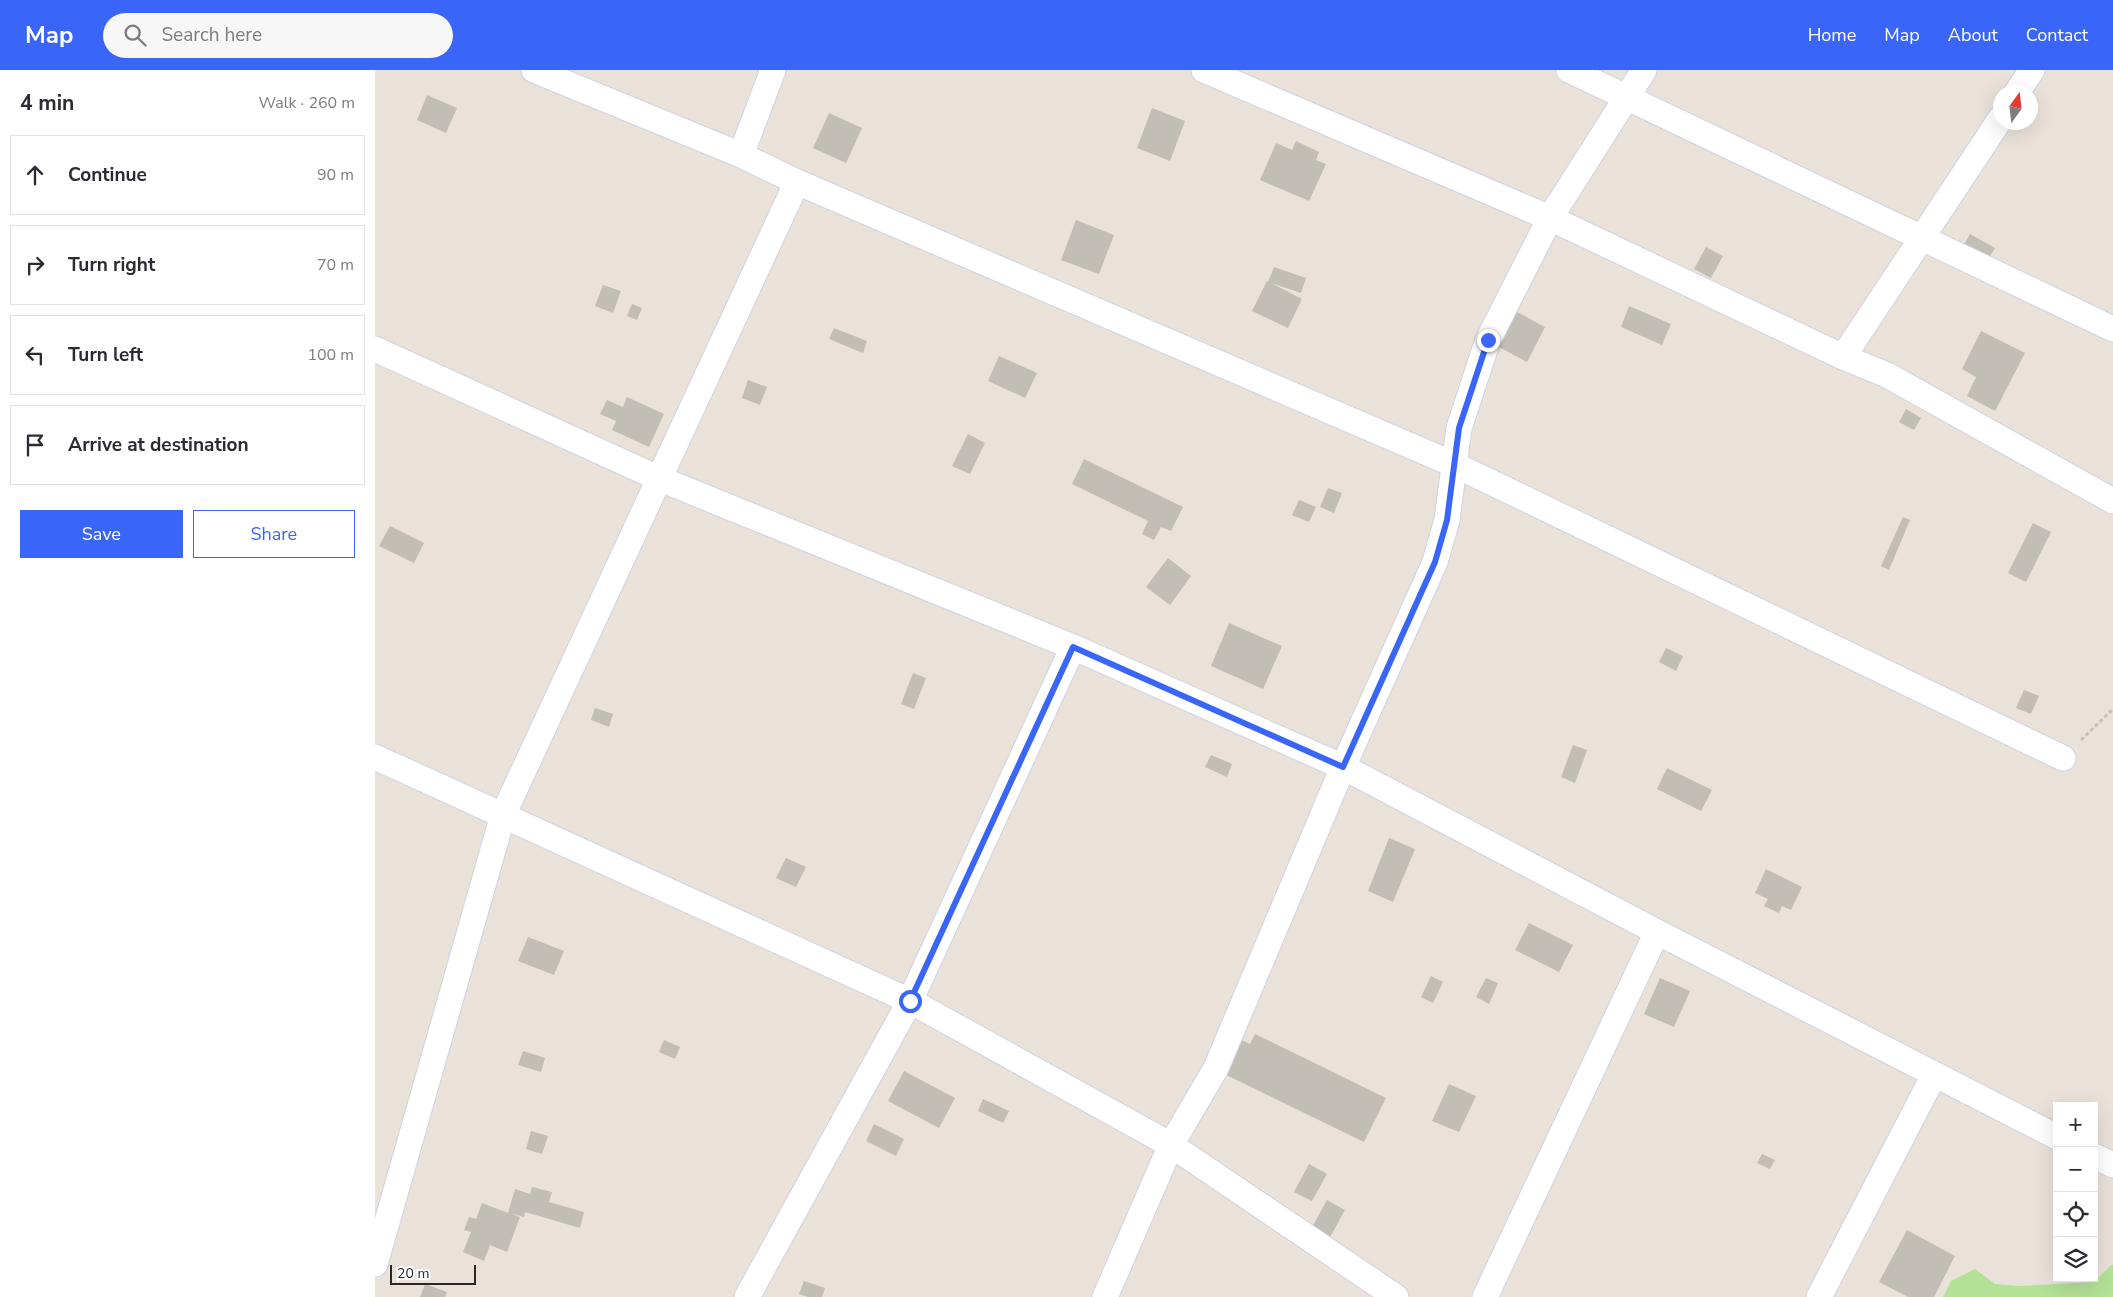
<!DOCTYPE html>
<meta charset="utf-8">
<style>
:root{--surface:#fff;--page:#f7f7f7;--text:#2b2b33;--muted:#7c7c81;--line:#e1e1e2;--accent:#3966f8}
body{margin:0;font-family:"Nunito Sans",sans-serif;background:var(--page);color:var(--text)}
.controls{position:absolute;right:15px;bottom:15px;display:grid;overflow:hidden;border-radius:0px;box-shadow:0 5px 20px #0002}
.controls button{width:45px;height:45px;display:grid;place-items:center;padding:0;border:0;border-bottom:1px solid var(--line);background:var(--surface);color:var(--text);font:25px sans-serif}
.compass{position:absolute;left:1618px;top:15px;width:45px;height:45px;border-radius:50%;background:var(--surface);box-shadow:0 5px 20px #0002;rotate:15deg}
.scale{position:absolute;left:15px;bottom:12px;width:86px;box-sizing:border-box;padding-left:5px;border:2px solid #282828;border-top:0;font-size:14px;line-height:18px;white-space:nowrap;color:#282828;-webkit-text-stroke:4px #fff;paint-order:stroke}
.stop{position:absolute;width:15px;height:15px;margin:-11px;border:4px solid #3966f8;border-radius:50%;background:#fff}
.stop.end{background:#3966f8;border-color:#fff;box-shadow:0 1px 5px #0008}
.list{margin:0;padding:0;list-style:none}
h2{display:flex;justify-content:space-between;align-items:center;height:65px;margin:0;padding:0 20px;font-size:21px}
h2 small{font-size:16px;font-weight:400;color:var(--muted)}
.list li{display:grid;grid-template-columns:32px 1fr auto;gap:15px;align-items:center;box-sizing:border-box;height:80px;margin:0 10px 10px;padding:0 10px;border:1px solid var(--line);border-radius:0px}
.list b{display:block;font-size:19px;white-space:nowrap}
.list em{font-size:16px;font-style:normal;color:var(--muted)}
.actions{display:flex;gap:10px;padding:15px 20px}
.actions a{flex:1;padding:11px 0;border:1px solid var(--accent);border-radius:0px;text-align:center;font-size:18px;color:var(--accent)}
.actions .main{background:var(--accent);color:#fff}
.icon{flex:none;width:28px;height:28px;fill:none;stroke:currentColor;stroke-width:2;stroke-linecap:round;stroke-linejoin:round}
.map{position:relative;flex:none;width:1738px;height:1227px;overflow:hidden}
header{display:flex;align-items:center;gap:30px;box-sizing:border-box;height:70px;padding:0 25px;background:var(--accent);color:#fff}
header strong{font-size:24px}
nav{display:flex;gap:28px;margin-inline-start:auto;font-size:18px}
.search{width:350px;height:45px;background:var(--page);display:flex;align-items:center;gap:12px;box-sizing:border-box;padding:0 18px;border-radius:28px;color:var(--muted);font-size:19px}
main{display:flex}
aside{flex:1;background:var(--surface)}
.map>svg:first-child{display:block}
.green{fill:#b3e196}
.building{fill:#c2bdb5}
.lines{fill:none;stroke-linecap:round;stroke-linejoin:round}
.minor-casing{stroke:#cfd3e1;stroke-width:27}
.path{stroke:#c3c3c3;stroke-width:3;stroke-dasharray:4 2.5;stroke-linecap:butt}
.minor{stroke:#fff;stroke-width:25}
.route{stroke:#3966f8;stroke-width:6}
</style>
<header>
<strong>Map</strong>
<div class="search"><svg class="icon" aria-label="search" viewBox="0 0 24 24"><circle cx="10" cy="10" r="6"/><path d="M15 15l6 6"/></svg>Search here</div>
<nav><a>Home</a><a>Map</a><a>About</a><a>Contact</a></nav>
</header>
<main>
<aside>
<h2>4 min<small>Walk · 260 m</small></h2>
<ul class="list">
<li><svg class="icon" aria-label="ahead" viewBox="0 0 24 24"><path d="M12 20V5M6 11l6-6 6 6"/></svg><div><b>Continue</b></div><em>90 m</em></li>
<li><svg class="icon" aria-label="right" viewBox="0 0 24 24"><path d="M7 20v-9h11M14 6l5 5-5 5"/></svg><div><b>Turn right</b></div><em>70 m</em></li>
<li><svg class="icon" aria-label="left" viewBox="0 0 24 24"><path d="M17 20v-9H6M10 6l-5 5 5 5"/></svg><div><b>Turn left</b></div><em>100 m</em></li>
<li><svg class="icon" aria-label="arrive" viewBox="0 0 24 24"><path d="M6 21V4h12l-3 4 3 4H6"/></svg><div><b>Arrive at destination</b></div></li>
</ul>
<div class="actions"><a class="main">Save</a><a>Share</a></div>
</aside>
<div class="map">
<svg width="1738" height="1227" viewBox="0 0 1738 1227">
<rect width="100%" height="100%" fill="#eae2d9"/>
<path class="green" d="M1736,1195h2v32h-170l8,-16 24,-12 20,15 24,2 75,-4z"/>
<path class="building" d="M52,25l30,13 -11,25 -29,-13z
M777,38l33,13 -15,40 -33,-13z
M454,43l33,15 -16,35 -33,-15z
M921,71l23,11 -3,8 10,4 -17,37 -49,-21 16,-37 16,7z
M701,150l38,15 -15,39 -38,-14z
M1595,164l25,14 -9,15 -24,-15z
M1331,177l17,9 -12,22 -17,-9z
M899,197l32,11 -5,15 -33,-11z
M892,211l35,18 -14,29 -36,-17z
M228,215l18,6 -8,22 -18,-7z
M257,234l10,4 -5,12 -10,-4z
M1254,236l42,18 -9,21 -41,-18z
M1142,242l28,15 -18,35 -28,-15z
M459,258l33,13 -4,12 -34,-14z
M1606,261l44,22 -30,58 -28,-15 9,-19 -14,-8z
M624,286l38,17 -12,25 -37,-17z
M373,310l19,7 -7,18 -18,-7z
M252,327l37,17 -15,33 -37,-17 4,-9 -16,-7 7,-14 16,7z
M1531,339l15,9 -7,12 -15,-8z
M593,364l17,9 -15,31 -18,-8z
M709,389l99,48 -12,24 -10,-4 -7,13 -12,-6 6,-13 -76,-37z
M953,418l14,5 -8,20 -14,-6z
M924,430l17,7 -7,15 -17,-7z
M1528,447l7,3 -21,50 -8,-4z
M1658,453l18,9 -25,50 -18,-9z
M15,456l34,17 -10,20 -35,-17z
M793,488l23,18 -21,29 -24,-18z
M854,553l53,23 -19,43 -52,-23z
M1291,578l17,8 -7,15 -17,-9z
M538,603l13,5 -12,31 -13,-5z
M1649,620l15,6 -8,18 -15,-6z
M220,638l18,6 -4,13 -18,-7z
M1198,675l14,5 -12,33 -14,-6z
M836,685l21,9 -5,13 -22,-10z
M1292,698l45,22 -11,21 -44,-22z
M1014,768l26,11 -22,53 -25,-11z
M411,788l20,9 -10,20 -20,-9z
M1391,799l36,18 -11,23 -9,-4 -3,7 -15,-7 4,-7 -13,-6z
M1154,853l44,22 -14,27 -44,-22z
M153,867l36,14 -10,24 -36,-14z
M1056,906l12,6 -10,21 -12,-6z
M1111,908l12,5 -9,21 -13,-7z
M1285,908l30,13 -16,36 -30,-13z
M880,964l131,64 -22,44 -142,-69 17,-34 11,5z
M289,970l16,7 -5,12 -16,-7z
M148,981l22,7 -4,14 -23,-7z
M529,1001l51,27 -16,30 -51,-27z
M1074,1014l27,12 -17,36 -27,-11z
M608,1029l26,12 -6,12 -25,-12z
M499,1054l30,15 -8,17 -30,-15z
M156,1061l17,5 -6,18 -16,-5z
M1387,1084l13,6 -5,9 -13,-6z
M934,1094l18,10 -15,27 -18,-9z
M157,1117l20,5 -3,10 35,10 -4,16 -55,-16 -1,5 -14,-4 10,4 -13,35 -17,-7 -6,16 -21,-9 8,-20 -7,-2 5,-13 7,2 6,-16 26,10 7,-24 15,5z
M952,1130l18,10 -17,31 -18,-10z
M1532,1160l48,26 -21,41h-26l-29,-15z
M429,1211l21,7 -3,9h-14l-9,-3z
M50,1214l22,8 -2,5h-25z"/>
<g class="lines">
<defs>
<path id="minor" d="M159,0l207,85 56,27 656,282 610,294
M829,0l346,148 293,139 44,18 226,126
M1194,0l544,259
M1642,22l15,-22
M366,85l32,-85
M0,279l283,129 415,169 270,120 314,165 400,205
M1468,287l158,-239
M0,687l535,244 261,144 225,152
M1719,1086l19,9
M0,1194l128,-449 294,-633
M372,1227l163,-296 163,-354
M730,1227l66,-152 45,-77 127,-301 92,-205 12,-42 12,-92 29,-88 62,-122 94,-148
M1110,1227l172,-365
M1444,1227l115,-222"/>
</defs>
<use href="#minor" class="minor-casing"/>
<path class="path" d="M1706,670l32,-31"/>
<use href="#minor" class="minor"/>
</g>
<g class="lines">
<path class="route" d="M535,931l163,-354 270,120 92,-205 12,-42 12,-92 29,-88"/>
</g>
</svg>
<div class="controls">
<button>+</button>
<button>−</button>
<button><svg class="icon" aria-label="locate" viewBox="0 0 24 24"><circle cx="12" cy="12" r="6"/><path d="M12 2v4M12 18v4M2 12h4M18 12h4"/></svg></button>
<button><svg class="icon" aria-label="layers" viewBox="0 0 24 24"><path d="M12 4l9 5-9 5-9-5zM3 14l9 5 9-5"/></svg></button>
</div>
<svg class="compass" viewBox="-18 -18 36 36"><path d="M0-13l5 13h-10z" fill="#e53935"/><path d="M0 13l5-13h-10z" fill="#7c7c81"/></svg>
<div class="scale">20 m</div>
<div class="stop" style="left:535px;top:931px"></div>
<div class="stop end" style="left:1113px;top:270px"></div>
</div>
</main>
